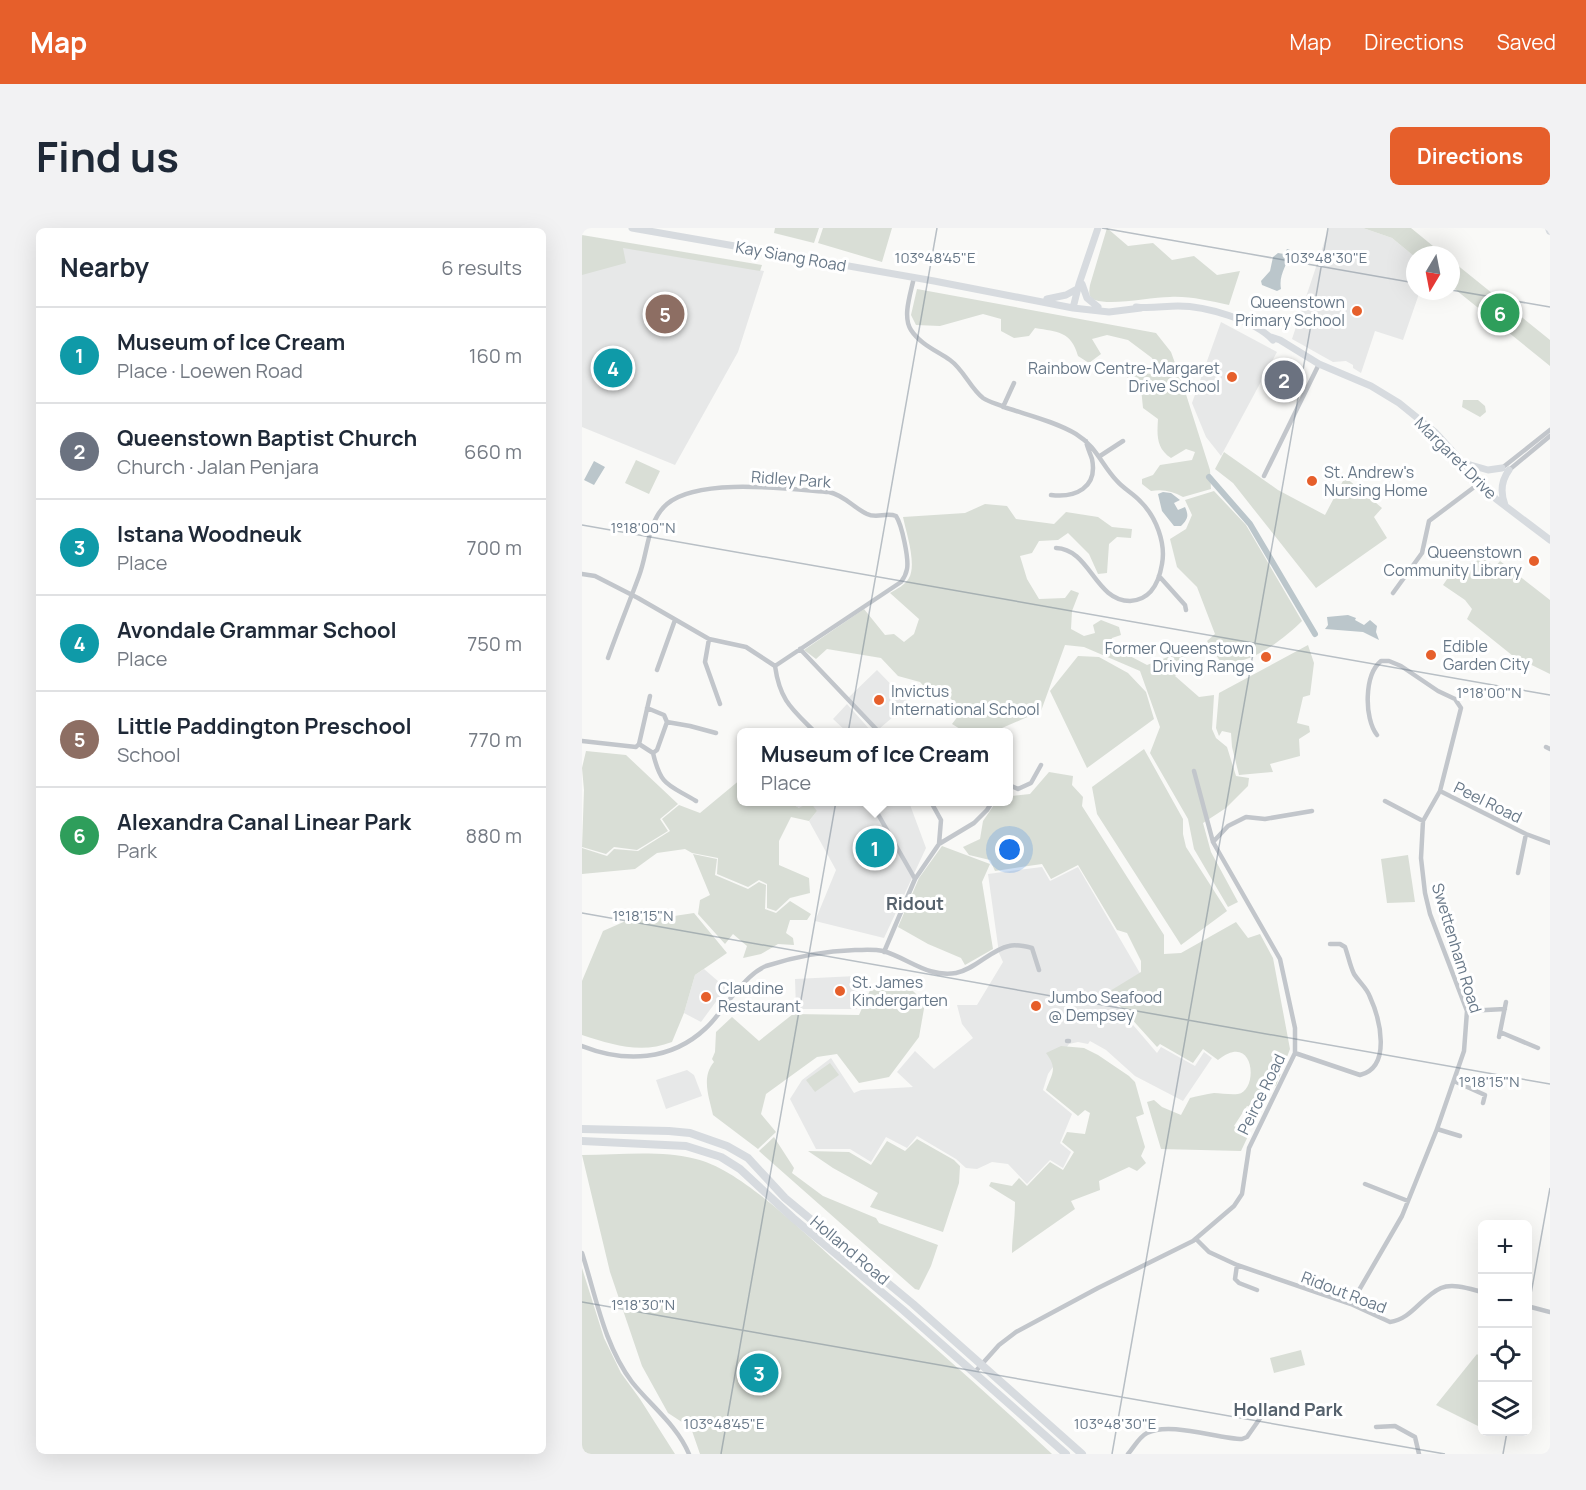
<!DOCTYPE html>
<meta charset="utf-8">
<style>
:root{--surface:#fff;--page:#f2f2f3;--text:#1f2937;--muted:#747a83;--line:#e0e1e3;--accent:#e65f2b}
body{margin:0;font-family:Manrope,sans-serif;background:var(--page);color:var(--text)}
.controls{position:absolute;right:18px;bottom:18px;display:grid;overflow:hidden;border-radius:9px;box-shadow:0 6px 24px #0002}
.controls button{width:54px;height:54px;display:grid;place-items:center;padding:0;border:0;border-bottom:2px solid var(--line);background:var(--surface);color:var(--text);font:30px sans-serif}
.compass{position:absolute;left:824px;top:18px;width:54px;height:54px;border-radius:50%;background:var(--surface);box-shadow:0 6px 24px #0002;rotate:190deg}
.you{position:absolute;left:428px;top:622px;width:21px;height:21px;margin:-15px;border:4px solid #fff;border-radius:50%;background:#1a73e8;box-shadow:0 0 0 9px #1a73e833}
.badge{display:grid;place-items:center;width:39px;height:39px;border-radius:50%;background:var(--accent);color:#fff;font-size:20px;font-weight:700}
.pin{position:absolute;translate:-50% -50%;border:3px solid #fff;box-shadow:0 2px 6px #0006}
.popup{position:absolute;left:155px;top:500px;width:276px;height:78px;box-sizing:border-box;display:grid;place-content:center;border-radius:9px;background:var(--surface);filter:drop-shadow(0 2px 4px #0005);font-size:20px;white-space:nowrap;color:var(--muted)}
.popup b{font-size:22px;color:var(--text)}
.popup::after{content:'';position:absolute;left:50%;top:100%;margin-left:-12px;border:12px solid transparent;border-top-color:var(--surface)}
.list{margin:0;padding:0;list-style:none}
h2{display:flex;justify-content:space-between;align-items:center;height:78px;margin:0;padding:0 24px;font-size:26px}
h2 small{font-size:20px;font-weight:400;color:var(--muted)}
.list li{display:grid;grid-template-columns:39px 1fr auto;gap:18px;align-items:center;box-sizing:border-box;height:96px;padding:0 24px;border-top:2px solid var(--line)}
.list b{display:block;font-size:22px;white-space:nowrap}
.list p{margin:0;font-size:20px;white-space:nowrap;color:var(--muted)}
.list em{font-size:20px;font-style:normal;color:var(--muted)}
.icon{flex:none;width:33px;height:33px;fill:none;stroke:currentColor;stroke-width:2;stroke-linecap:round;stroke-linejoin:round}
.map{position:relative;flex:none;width:968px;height:1226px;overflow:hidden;border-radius:9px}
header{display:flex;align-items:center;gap:36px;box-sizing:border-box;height:84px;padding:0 30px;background:var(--accent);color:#fff}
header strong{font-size:28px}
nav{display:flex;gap:33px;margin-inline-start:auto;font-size:21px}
.intro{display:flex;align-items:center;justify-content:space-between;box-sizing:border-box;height:144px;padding:0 36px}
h1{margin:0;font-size:42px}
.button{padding:15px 27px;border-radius:9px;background:var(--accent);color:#fff;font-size:21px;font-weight:700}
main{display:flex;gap:36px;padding:0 36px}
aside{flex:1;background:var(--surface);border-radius:9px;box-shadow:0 6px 24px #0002}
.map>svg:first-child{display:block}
.built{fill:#e7e8e8}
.green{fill:#d9ded6}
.water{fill:#bbc6cb}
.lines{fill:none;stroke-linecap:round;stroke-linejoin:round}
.canal{stroke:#bbc6cb;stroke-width:6}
.street{stroke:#c2c6cb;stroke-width:4.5}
.secondary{stroke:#d7dbdf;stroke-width:7}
.primary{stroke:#d7dbdf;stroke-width:8}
.ticks{fill:none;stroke:#687888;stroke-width:1.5;stroke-opacity:0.45}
.poi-dot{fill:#e65f2b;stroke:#fff;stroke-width:2}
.labels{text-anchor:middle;stroke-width:6;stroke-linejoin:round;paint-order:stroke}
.street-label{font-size:16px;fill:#687888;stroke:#fff}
.poi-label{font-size:16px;fill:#687888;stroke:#fff;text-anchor:start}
.neighbourhood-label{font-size:18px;font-weight:bold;fill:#56626d;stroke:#fff}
.ticks-label{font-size:15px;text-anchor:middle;fill:#687888;stroke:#fff;stroke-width:6;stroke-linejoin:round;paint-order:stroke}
</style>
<header>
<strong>Map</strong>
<nav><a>Map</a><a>Directions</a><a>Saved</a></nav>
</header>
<div class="intro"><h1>Find us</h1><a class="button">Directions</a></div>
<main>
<aside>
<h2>Nearby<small>6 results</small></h2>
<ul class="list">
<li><span class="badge" style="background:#0f9aa8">1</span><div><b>Museum of Ice Cream</b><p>Place · Loewen Road</p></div><em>160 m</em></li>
<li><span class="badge" style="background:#6b7280">2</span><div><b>Queenstown Baptist Church</b><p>Church · Jalan Penjara</p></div><em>660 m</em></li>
<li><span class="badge" style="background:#0f9aa8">3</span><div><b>Istana Woodneuk</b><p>Place</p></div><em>700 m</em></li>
<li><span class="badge" style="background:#0f9aa8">4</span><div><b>Avondale Grammar School</b><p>Place</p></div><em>750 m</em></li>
<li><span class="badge" style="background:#8d6e63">5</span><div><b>Little Paddington Preschool</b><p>School</p></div><em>770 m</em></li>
<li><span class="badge" style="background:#2e9e5b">6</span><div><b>Alexandra Canal Linear Park</b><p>Park</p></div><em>880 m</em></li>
</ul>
</aside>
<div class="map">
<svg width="968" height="1226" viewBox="0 0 968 1226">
<rect width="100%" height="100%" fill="#f9f9f7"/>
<path class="built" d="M747,0h34l29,10 23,19v34h5l-17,49 -28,-9 -14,42 -8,-5v-3l-7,-4 -13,1 -41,-23z
M0,10l182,33 -26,81 -63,113 -93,-38z
M639,94l56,30 -56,104 -15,-19 -14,-34z
M295,442l32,33 -30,26 -31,-31z
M265,476l25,28h-25l-14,-13z
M207,574h120l17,46 -42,90 -69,-17 21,-51 -27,-49 8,-10 -18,-3z
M460,639l8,14 28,-14 66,113 -28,25 41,48 4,-6 34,19 9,-14 8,6 -29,43 -48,-25 -29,-26 -16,-9 -2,3 -10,-2 -9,2 -21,30 -5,16 29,24 -12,29 11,9 -8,16 -13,-8 -23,24 -19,-20 -16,-2 -15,7 -11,-1 -10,-9 -39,-23 -10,12 -21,-11 -15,25 -21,-13h-34l-26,-50 12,-19 29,-22 23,35 7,-3 52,-3 -16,-15 18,-21 19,18 39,-31 -11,-14 -5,-19h20l26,-43 -4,-9 -11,-79z
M122,741l22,19 -25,34 -17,-9 11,-38z
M274,748l1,33h-61l-1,-30z
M105,842l7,5 8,21 -36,13 -10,-29z"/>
<path class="green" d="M193,0h44l-5,15 -40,-10z
M241,0h69l-10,34 -64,-19z
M525,0l21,18 25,-3 19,17 22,-4 23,19 23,-4 -11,34c-20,-4 -39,-9 -59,-8 -19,0 -58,9 -75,3 -7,-2 -6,-9 -5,-15z
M781,0h48l33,27h-29v2l-23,-19z
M0,7l180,30 -2,6 -137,-23 3,15 -44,12z
M869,32l99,80v26l-99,-80z
M335,61l239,44 15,19 13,36 26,82 1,19 -28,8c-11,-6 -20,-8 -32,-6l-9,-7v-5l11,-4 7,-10 32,-5 3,-8 -9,-3 -15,9c-15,-10 -14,-23 -13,-39l-15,-11 -2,-20h-13l-1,-17 32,4 -7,-17 -24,-18 -21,-5 -15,4 9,15 -12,9 -11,-7c-7,-25 -20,-24 -43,-28l-6,8 -15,2 -13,-7v-12l-18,-5 -43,12 -24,-1 -5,-10z
M881,172h15l7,6 1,6 -6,5 -18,-10z
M642,224l54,38 47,25 20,-38 37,31 -8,9 13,21 -71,50 -83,-105 -18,-14z
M54,232l24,11 -11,23 -24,-11z
M632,263l32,34 56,96c-18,18 -56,48 -82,40l-13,-20 8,-7 -18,-47 -20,-20 -7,-28 16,-10 6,-14 -7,-15z
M403,276l22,2 9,13 38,5 12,-12 32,5 14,10 20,2 -1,9 -14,-1 -8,7 -2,29 -9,1 -9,-20 -21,-21 -10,7 -19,1 -7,12 -12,3 7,23 12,20 26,-1 6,-8 8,3 -7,18 -1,18 13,7 11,-3 -2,-8 8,-5 18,7 2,8 -9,3 -3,7 38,20 34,-13 5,7 -2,9 -9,8 24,21 15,-2 -2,34 4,9 11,9 9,29 13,2 -1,8 -22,22 -23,15 8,29 27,50 -10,5 -34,-58 -6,-30 -38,-66 10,-26 -20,-56 -56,-24 -19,-2 -24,66 -48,21h-28l-13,-8 9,-12 -16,-21 -13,4 -12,-13 -22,-6 -17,-18 -54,-9 -11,10 -12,-9 60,-41 21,26 9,-1 10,8 10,-8 5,-15 -29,-26c7,-4 15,-8 19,-15 8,-14 -3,-46 -6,-61l62,-4z
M896,327l17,12 5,-6 50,39v74l-37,-18 -46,-37 5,-10 -7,-9 -22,-15 15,-22 7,6z
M726,417l6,18 -4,32 -7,2 -6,26 12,3 1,6 -11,7 1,17 -30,8 3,8 -34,3 -7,-28 -1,-14 -9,-2 -3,5 -3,-8 3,-35z
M496,428l21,1 29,16 18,19 8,27 -67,49 -37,-77z
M562,521l39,70v15l3,13 41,64 -46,34 -84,-131 -5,-27z
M4,523l40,4 52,49 -18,15 8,12 -31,19 -23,-3 -8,7 -24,-7 2,-57 -2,-22z
M467,544l24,4 -1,9 11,12 -1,9 82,129v19l17,-1 55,-31 12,16 12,-4 13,24 17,91 -14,37 -9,1 -8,23 -12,-4 -13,20 15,8 -8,17 -80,-2 -14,-47 7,-2 8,7 19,8 9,-17c8,-2 16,-4 24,-5 7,0 16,2 24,1 21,-3 17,-64 -20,-34l-15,-11 -10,14 -33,-19 -3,3 -38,-42 -10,-3 -4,-8 36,-22v-11l-14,-28 -10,-3 -39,-65 -27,14 -9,-15 -47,7 -5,-11 -21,-5 -6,-8 17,-8 3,-18 13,-19h13v-8l3,2 18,-2z
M159,551l1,23h47l10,6 11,-6 7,9 -8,10 -18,-4 -12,24v24l30,13 1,15 -20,5 -14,13 -9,-3v-24l-8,-4 -11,7 -31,-13 1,-16 -26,-5 -7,-4 -28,4 -22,16 -53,5v-26l25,8 7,-7 24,2 32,-20 -8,-12 17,-14 21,8z
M360,618l48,18 -8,18 11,67 -28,16 -4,-7 -33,-14 -30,-17 21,-49z
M111,626l24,5 -2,16 33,14 11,-7 7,3 -1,24 11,4 14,-12 21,13 -4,6h-17l-4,13 7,5 1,7 -16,-1 -17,10 -18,4 4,-12 -14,-12 -8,10 -27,-30 2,-14 10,-5z
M826,627l7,47 -28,1 -6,-44z
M112,685l33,40 -32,22 -11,38 -12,29c-31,12 -59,3 -90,-7v-54l21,-50 25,-11 33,-2z
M326,758l17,17 -6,34 -30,40 -30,6 -22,-29 -20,3 -51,37 -5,20 15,18 -18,17 -45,-34c-4,-18 -12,-38 1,-53l-2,-3 3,-7 1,-20 16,-15 27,24 34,-27 66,1 12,-27z
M479,818l23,2 14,7 31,21 6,6 9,32 -8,3 9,30 -4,9 5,7 -9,8 -8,-4 -30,14 1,9 -29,11 4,8 -63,44c0,-17 3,-33 3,-51l-26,-16 2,-4 21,4 7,-8 8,8 23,-24 13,8 11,-18 -12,-10 5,-10 18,2 5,-21 -5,-3 -7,6 -32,-26c6,-17 12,-21 0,-37z
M248,835l9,12 -24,17 -9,-12z
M192,909l20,31 -2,5 31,23 53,22 3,5 59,22 -7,21 -12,24 -4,-1 -156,-138z
M335,911l37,21 6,6 -1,17 -16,49 -73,-25 8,-14 -45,-25 -25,-17 41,1 22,13 16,-24 18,10z
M0,927c37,0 78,-5 114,4 44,10 107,73 142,104 72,63 144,125 214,191h-352l-9,-26 -23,-15 -26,-47 -32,-94z
M0,1040l22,70 17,35 19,26 35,55h-93z
M719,1122l4,15 -31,8 -4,-15z
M895,1126l5,5v69l-46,-23z"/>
<path class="water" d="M705,21l3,1c0,12 -12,23 -9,39l-4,2 -15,-6 -1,-4 9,-10 3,-14 5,-4 6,1z
M12,233l11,6 -11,18 -10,-5z
M581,264l8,1 9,7 -6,3 4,7 7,-3c4,9 3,12 -4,19h-7l-12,-15 -4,-17z
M766,387l8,3 -1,2 9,5 6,-5 7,6 -1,6 3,8 -16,-8 -38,-3 3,-4 -1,-8z"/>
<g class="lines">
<path class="canal" d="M627,249l41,47 65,110"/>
<path class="street" d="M332,49c-3,16 -12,39 -3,53 9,14 26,21 39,30 14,10 20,28 33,38 6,4 14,6 21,9 23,8 50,14 72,27 21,13 25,30 41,47 7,8 17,13 24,21 15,15 25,41 21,62 -3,18 -11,36 -32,37 -35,0 -40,-52 -74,-53
M421,179l11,-24
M518,228l23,-15
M920,240l48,-38
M927,242l41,-34
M682,248l55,-112
M469,267c24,3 47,-7 41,-36 -2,-6 -5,-12 -6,-18
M0,346l13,2 43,22 71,41 37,8 29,19
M577,348l26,29 1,5
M811,365l29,-40 7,-32 52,-39
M127,411l-4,23 15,42
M218,421l79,83
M26,430c10,-28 21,-55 31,-82 9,-23 8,-55 28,-72 31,-27 122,-15 162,-12 15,3 25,16 38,22 10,5 19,-2 29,2 6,9 13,43 11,53 -1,6 -3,9 -6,13l-126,84
M193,438c5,35 17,43 40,66
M75,442l18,-50
M65,480l17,7 3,7 -10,28 -4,3
M85,494l23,4 26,7
M0,513l54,6 3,-3 11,-48
M57,516l14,9c8,34 15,31 43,48
M964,519l4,2
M427,557l9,4 13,-6 10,-18
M858,563l86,43 24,9
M803,573l38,20
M289,574l44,77
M349,574l10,18 -2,24
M631,614l15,-16 18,-9 19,2 47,-8
M936,645l8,-39
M302,724l31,-73 24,-35 35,-21 13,-13 5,-8
M885,783l38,-2
M918,804l38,16
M917,809l7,-35
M485,813h2
M0,818c43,17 89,15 124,-18 9,-8 16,-19 23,-28 10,-11 22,-28 37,-34 31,-10 57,-15 89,-16 9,0 19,-1 28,1 25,7 45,27 73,22 20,-4 34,-23 53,-27 7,-2 15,0 23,2l7,22
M713,825l65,22c32,-8 20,-56 10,-78 -3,-9 -11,-15 -16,-23 -4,-8 -6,-19 -9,-27l-5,-3h-10
M872,853l31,14 -2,8
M855,901l23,7
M783,956l43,17
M614,1011l13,13 28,13 114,39 39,18c22,-3 31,-25 51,-34 12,-5 29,1 41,4
M0,1025c14,43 22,92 50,129 19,24 45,43 57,72
M655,1037l-2,14 4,4 18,7
M769,1076l51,-88 35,-87 27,-78 3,-40 -37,-97 -5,-21 -4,-35 2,-37 17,-30 21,-83 -6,-9 -17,-8 -37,-25 -12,-5h-8c-17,14 -17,57 -4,74
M945,1078l23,6
M392,1145l25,-28 17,-13 82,-44 95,-47 41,-35 8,-12 7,-46 46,-95v-25l-15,-69 -67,-117 -19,-71
M794,1199l19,-1 20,11 4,17
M546,1226c6,-7 11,-17 19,-21 23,-12 71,6 95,6l5,-2 16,-23"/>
<path class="secondary" d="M50,0l302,53 139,27 36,4 32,-4
M500,56l5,14 11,9
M465,71l19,-4 11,-6
M554,79c14,2 28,-1 42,-1 28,0 76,14 95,34
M491,80l6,-24 19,-56
M689,109l9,3 39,24 52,22 28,17 37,30 60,66 54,41
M885,236l21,6 14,-2
M923,277c-5,-13 -4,-24 4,-35"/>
<path class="primary" d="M967,0l1,3
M0,901l87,2 21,2 37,13 21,12 37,40 128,106 169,150
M0,913l104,5 35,11 19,12 53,49 110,92 163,144"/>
</g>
<path class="ticks" d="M520,0l313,55M869,62l99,17M0,297l968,170M0,685l968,171M0,1074l863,152M945,1088l23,-128M139,1226l216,-1226M530,1226l216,-1226M921,1226l4,-22"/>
<g class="poi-dot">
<circle cx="775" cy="83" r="6"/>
<circle cx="650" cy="149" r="6"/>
<circle cx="730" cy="253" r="6"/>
<circle cx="952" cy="333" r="6"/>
<circle cx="849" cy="427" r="6"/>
<circle cx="684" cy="429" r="6"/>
<circle cx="297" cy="472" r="6"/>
<circle cx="258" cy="763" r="6"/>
<circle cx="124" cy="769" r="6"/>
<circle cx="454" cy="778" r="6"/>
</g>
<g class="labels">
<g class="street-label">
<text transform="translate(209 28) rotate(10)" y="6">Kay Siang Road</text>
<text transform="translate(874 230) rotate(45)" y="6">Margaret Drive</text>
<text transform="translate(209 251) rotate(4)" y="6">Ridley Park</text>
<text transform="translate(906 574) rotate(26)" y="6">Peel Road</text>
<text transform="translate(875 720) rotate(73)" y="6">Swettenham Road</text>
<text transform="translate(679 866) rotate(-64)" y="6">Peirce Road</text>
<text transform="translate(268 1022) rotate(40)" y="6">Holland Road</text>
<text transform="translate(762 1064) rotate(21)" y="6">Ridout Road</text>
</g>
<g class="poi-label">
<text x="763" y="80" text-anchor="end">Queenstown<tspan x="763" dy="18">Primary School</tspan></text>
<text x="638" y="146" text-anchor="end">Rainbow Centre-Margaret<tspan x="638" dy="18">Drive School</tspan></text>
<text x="742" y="250">St. Andrew's<tspan x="742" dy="18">Nursing Home</tspan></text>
<text x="940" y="330" text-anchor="end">Queenstown<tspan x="940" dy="18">Community Library</tspan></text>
<text x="861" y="424">Edible<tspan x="861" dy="18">Garden City</tspan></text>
<text x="672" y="426" text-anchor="end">Former Queenstown<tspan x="672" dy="18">Driving Range</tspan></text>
<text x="309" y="469">Invictus<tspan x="309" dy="18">International School</tspan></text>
<text x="270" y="760">St. James<tspan x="270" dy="18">Kindergarten</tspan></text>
<text x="136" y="766">Claudine<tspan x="136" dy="18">Restaurant</tspan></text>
<text x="466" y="775">Jumbo Seafood<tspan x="466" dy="18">@ Dempsey</tspan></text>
</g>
<g class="neighbourhood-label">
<text x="333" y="682">Ridout</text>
<text x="706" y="1188">Holland Park</text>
</g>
</g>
<g class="ticks-label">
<text x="353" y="35">103°48'45"E</text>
<text x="744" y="35">103°48'30"E</text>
<text x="61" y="305">1°18'00"N</text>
<text x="907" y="470">1°18'00"N</text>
<text x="61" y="693">1°18'15"N</text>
<text x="907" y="859">1°18'15"N</text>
<text x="61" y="1082">1°18'30"N</text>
<text x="142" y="1201">103°48'45"E</text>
<text x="533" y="1201">103°48'30"E</text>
</g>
</svg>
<div class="controls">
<button>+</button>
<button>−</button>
<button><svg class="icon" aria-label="locate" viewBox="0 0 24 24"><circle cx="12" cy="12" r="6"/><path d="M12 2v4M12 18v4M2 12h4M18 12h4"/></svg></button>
<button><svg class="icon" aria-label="layers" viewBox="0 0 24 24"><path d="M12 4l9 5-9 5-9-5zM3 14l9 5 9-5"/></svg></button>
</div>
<svg class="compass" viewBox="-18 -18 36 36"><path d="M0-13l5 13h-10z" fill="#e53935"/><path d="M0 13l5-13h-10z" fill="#747a83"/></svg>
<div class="you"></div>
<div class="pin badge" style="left:293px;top:620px;background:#0f9aa8">1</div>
<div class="popup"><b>Museum of Ice Cream</b>Place</div>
<div class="pin badge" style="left:702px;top:152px;background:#6b7280">2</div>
<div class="pin badge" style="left:177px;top:1145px;background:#0f9aa8">3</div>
<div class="pin badge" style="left:31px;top:140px;background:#0f9aa8">4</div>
<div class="pin badge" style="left:83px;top:86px;background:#8d6e63">5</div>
<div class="pin badge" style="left:918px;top:85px;background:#2e9e5b">6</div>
</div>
</main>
